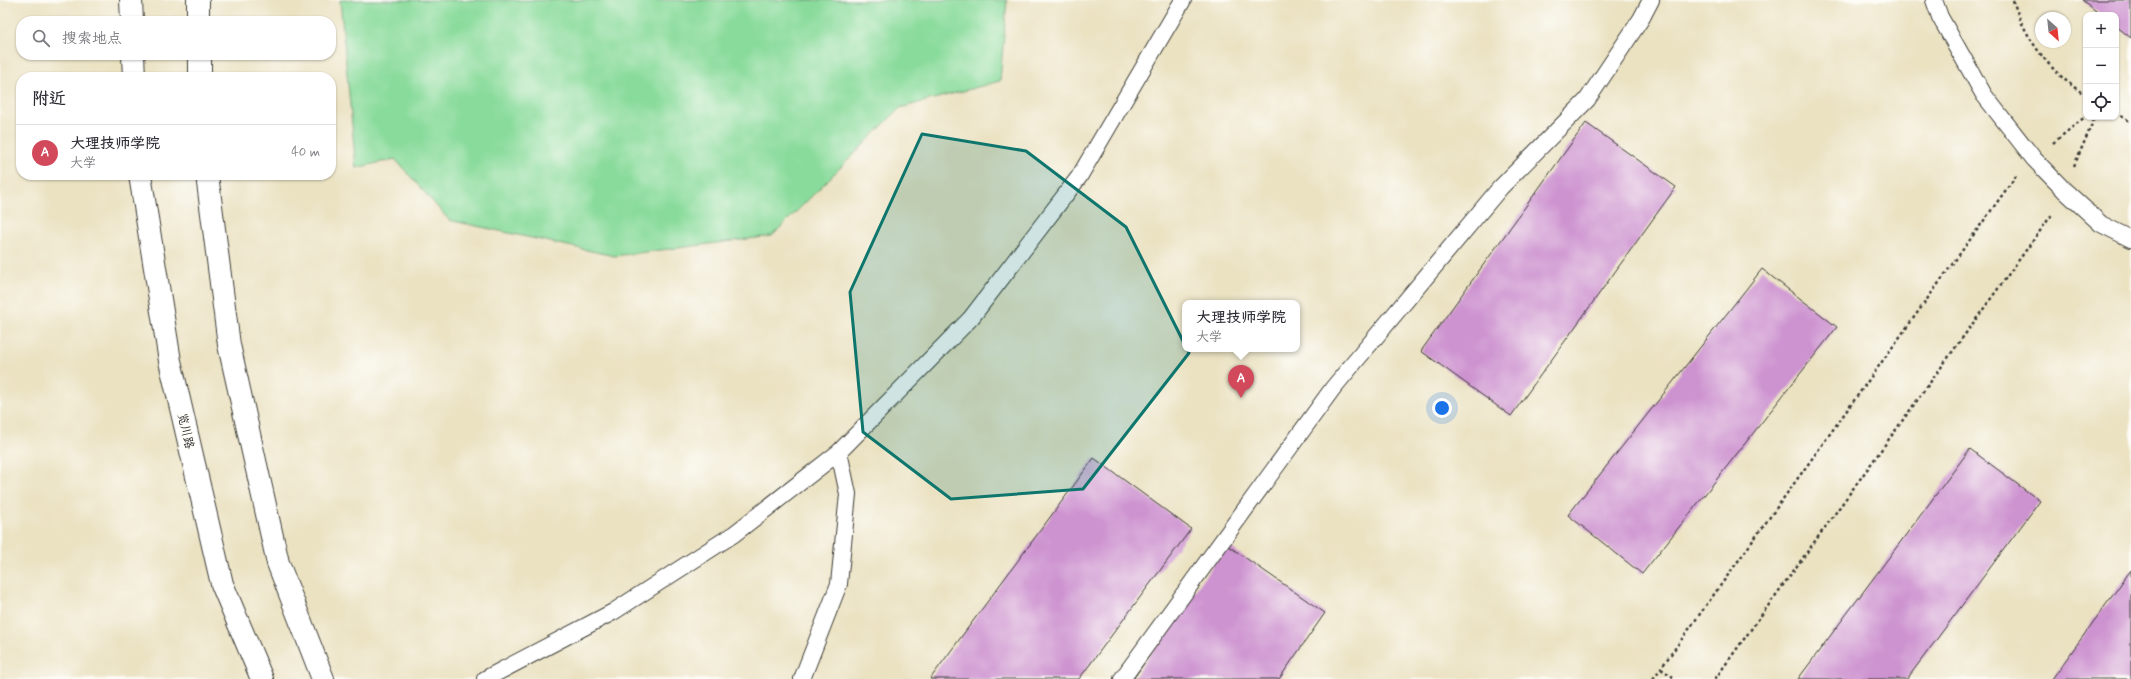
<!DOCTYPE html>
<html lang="zh">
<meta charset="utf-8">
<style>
:root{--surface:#fff;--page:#f2f2f3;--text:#2b2b33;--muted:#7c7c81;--line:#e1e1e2;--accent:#d1495b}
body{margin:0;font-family:Mynerve,"LXGW WenKai TC",sans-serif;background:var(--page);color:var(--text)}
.controls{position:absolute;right:12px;top:12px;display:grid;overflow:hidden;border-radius:8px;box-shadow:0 1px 3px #0004}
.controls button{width:36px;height:36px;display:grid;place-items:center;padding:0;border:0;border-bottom:1px solid var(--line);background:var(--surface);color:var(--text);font:20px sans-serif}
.compass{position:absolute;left:2035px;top:12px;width:36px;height:36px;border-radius:50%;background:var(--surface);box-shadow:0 1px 3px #0004;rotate:153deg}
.you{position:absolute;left:1442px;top:408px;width:14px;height:14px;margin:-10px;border:3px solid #fff;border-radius:50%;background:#1a73e8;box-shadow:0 0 0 6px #1a73e833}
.badge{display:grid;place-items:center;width:26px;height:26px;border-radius:50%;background:var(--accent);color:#fff;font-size:13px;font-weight:700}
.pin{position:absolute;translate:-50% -33px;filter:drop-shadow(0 1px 2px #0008)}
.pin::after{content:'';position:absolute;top:21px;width:14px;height:12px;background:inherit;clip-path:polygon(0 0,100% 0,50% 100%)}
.popup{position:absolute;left:1182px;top:300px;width:118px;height:52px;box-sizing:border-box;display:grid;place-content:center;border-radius:8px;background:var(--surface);filter:drop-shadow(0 1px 3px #0005);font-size:13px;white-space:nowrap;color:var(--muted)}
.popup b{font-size:15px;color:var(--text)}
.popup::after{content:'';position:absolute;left:50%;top:100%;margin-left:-8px;border:8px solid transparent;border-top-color:var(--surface)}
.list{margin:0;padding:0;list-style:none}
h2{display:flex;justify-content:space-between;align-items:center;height:52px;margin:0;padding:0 16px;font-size:17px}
h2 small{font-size:13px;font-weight:400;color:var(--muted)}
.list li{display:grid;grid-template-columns:26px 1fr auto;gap:12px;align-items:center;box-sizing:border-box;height:56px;padding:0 16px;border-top:1px solid var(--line)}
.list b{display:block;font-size:15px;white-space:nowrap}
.list p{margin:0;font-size:13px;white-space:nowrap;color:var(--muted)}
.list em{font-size:13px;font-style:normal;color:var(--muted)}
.icon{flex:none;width:22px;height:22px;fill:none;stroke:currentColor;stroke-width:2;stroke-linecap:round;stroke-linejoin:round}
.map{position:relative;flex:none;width:2131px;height:679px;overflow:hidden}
.search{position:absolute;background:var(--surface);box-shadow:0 1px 3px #0004;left:16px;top:16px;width:320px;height:44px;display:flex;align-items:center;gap:10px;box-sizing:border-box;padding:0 14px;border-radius:16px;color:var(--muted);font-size:15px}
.panel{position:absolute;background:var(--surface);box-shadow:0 1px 3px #0004;left:16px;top:72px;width:320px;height:108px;border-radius:16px}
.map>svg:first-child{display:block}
.green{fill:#89db9b;stroke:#527c5c}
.building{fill:#cd93d0}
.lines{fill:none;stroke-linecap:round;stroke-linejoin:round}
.lane-casing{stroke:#3b3a35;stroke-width:18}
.secondary-casing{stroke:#3b3a35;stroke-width:24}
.path{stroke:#3b3a35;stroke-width:2.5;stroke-dasharray:3 3;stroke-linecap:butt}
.lane{stroke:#fff;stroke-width:16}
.secondary{stroke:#fff;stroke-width:22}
.marked{fill:#0f766e;fill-opacity:0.2;stroke:#0f766e;stroke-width:3;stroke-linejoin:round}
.labels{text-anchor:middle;stroke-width:3;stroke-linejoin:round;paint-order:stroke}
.street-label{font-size:12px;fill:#1c1c1c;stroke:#fdfcf7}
</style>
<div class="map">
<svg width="2131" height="679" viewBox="0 0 2131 679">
<rect width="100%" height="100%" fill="#fdfcf7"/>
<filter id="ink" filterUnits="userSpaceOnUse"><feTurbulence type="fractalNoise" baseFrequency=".025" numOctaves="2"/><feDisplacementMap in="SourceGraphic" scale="8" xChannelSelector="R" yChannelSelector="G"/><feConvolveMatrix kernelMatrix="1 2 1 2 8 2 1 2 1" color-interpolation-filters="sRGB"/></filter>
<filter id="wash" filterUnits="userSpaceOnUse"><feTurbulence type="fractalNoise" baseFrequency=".012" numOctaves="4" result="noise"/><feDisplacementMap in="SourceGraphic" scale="16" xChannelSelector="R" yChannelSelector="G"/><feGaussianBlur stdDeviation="0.9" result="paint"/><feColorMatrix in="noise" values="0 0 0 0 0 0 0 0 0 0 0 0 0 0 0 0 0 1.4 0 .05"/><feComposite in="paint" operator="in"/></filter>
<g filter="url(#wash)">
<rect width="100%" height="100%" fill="#ebe2c2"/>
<path class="green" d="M340,0h667l-7,81 -100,27 -128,128 -158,20 -165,-36 -54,-61 -39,9z"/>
<g id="blocks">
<path class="building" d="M2082,0h49v38l-15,-12v-11h-15z
M1586,123l90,64 -165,229 -90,-65z
M1762,269l75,58 -195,247 -74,-59z
M1970,449l70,52 -133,178h-109z
M1094,458l97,71 -112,150h-149z
M1227,545l98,68 -46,66h-146z
M2131,570v109h-79z"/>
</g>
</g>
<g filter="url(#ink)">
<use href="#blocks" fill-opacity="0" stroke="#3b3a35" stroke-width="1"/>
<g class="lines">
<defs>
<path id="lane" d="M1934,0l6,17 44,78 50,64 30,31 37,34 30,15
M485,679l128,-67 121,-78 105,-82 132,-134 108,-141 104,-177
M802,679l37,-95 9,-90 -9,-42
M1122,679l211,-291 167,-200 87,-88 54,-81 10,-19"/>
<path id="secondary" d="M131,0l1,21
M198,0v21
M133,55l1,22
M200,55v22
M140,175l30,186 52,223 40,95
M207,175l22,170 49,218 45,116"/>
</defs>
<use href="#lane" class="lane-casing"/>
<use href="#secondary" class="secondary-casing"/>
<path class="path" d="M2013,0c12,39 38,74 73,95
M2116,113l15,9
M2053,143l33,-27
M2074,166l21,-49
M1661,669l15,10
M1653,679l363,-503
M1715,679l338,-466"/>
<use href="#lane" class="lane"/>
<use href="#secondary" class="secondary"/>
</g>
</g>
<path class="marked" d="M922,134l104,17 100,76 63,126 -106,136 -132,10 -88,-67 -13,-140z"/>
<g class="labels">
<g class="street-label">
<text transform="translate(186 431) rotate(77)" y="4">览川路</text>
</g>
</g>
</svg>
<div class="controls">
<button>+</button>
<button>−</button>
<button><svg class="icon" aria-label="locate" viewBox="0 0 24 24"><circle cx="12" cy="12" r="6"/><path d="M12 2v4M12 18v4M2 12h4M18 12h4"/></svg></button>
</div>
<svg class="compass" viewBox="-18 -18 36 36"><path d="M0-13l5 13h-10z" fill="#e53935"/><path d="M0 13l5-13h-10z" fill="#7c7c81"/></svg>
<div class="you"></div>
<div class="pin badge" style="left:1241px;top:398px">A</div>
<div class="popup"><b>大理技师学院</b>大学</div>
<div class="search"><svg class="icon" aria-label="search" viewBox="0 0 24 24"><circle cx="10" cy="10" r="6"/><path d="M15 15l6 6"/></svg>搜索地点</div>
<section class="panel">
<h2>附近<small></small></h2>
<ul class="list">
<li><span class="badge">A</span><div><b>大理技师学院</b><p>大学</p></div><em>40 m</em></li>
</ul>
</section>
</div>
